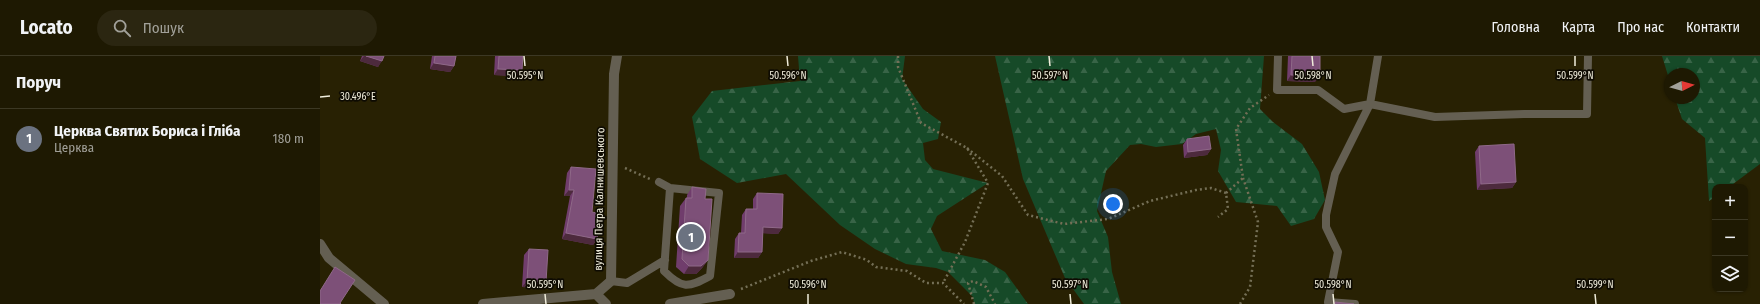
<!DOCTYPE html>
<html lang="uk">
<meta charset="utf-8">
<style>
:root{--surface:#1e1902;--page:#2b2611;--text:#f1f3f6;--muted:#a1a099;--line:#3c3824;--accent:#e6ac36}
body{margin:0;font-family:"Fira Sans Condensed",sans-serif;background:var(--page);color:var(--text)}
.controls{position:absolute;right:12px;bottom:12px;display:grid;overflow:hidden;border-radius:8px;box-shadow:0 1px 3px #0004}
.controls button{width:36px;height:36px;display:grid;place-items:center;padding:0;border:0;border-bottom:1px solid var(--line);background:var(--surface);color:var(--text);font:20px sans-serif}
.compass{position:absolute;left:1344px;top:12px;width:36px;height:36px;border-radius:50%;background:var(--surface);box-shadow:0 1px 3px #0004;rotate:85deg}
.you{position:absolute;left:793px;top:148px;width:14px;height:14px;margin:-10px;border:3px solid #fff;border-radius:50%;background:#1a73e8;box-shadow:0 0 0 6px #1a73e833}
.badge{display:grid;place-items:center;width:26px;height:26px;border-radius:50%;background:var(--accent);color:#fff;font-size:13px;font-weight:700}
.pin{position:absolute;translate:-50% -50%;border:2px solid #fff;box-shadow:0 1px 4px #0006}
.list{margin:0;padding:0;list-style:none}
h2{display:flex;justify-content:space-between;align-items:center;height:52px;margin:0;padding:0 16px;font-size:17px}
h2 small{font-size:13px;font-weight:400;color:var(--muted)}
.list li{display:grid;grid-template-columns:26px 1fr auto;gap:12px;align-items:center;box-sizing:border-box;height:60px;padding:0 16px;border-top:1px solid var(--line)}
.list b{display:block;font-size:15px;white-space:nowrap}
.list p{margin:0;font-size:13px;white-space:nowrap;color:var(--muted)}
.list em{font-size:13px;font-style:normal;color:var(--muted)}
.icon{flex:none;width:22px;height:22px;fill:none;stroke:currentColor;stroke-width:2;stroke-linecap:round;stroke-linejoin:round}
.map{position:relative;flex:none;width:1440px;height:248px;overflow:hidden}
header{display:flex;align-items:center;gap:24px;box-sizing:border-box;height:56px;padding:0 20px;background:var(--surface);border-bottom:1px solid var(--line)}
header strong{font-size:19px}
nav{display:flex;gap:22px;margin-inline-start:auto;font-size:14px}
.search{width:280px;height:36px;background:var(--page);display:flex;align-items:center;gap:10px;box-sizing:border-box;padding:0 14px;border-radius:22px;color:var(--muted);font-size:15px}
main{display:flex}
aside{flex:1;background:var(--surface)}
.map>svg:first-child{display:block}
.forest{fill:url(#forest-firs)}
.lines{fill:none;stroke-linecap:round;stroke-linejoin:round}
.path{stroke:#746f56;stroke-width:2.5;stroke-dasharray:2 3;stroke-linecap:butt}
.service{stroke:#645f52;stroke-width:8}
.minor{stroke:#645f52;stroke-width:10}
.wall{fill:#703d6c}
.shaded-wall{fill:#4d2a3d}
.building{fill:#7d5078;stroke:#8f6988}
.ticks{fill:none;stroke:#f0eddb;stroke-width:1.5}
.labels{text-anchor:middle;stroke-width:3.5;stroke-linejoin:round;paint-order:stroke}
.street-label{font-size:11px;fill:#f0eddb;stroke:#0e0b02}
.ticks-label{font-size:10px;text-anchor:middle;fill:#f0eddb;stroke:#0e0b02;stroke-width:3.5;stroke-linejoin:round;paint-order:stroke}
</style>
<header>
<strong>Locato</strong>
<div class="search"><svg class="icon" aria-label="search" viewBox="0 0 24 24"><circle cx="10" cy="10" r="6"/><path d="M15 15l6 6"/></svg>Пошук</div>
<nav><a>Головна</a><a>Карта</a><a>Про нас</a><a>Контакти</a></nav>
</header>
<main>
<aside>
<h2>Поруч<small></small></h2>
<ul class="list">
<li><span class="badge" style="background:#6b7280">1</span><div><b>Церква Святих Бориса і Гліба</b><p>Церква</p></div><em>180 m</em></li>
</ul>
</aside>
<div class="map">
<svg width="1440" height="248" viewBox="0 0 1440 248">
<defs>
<pattern id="forest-firs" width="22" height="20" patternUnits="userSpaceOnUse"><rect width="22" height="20" fill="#164a28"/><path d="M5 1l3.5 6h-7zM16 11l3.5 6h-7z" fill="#386447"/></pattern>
</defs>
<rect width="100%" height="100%" fill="#282103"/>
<path class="forest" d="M478,0h107l-3,23 21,30 18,13 -3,17 -15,4 2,17 8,9 55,14 -51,33 -6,13 11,22 43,9 20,12 23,32h-54l-1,-7 -25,-25 -12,-4 -30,-4 -31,-15 -35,-24 -54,-51 -49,9 -37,-24 -8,-42 20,-26 88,-10z
M675,0h269l-4,53 13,13 29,22 17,28 6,28 -11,19 -23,7 -14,-20 -41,-4 -18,-31 3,-21 -5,-21 -20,5 -14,10 -26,3 -15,-3 -11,1 -24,26 -9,40 11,26 4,35 9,32h-37l-19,-26 -42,-99z
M1342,0h98v108l-31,23h-14v10l-6,4 -4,-63 -23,-19 -7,-21h19v-24h-24v8z"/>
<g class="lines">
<path class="path" d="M578,0v11l23,56 46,25 21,35 -23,59 -22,41
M647,92l35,28 26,39 36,9 44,-5 42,-18 46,-11 15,-2 15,5 2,16 -10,8
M305,112l25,11
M906,137l17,-15 -7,-49 14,-21 19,-13
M421,233l70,-28 31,-9 25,8 9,7 31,4 19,12h17l21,21
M654,248l-6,-21 5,-2 13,6 9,17
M920,248l10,-17 8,-65 -15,-44"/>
<path class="service" d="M958,0l-1,34h41l26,19 26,-5
M1058,0l-8,48 65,13 89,-3h63l1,-58
M339,126l11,6 -6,83c18,18 24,17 46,5l9,-83 -49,-5
M291,225l16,2 38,-23
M1035,248l-27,-2 10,-50 -12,-25v-12l9,-41 35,-70"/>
<path class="minor" d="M0,188l9,14 55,46
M276,238l10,10
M163,248l113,-10 15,-13 3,-207 3,-18
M350,248l60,-10"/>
</g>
<path class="wall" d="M42,0h22l-6,11 -18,-6z
M112,0h24l-2,10 -4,6 -20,-3z
M175,0h28l-6,20 -23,-1z
M968,0h32l-5,26 -28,-1z
M867,83l24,10 -4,6 -23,3 -1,-13z
M1159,90l37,36 -4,6 -35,2 -2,-38z
M251,111l21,45 5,27 -4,6 -31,-6 8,-43h-6l3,-23z
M372,131l13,12 3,61 -6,8 -6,6h-12l-8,-7 4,-61 6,-8h1v-3z
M437,137l25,35 -4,6 -15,-1 -1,19 -4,6h-24l1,-19 4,-6h2l1,-18 4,-6h7v-10z
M209,193l17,33 -4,6 -20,-1 2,-32z"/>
<path class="shaded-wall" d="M44,0h2l16,5 -4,6 -18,-6z
M114,7l20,3 -4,6 -20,-3z
M178,13l24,1 -5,6 -23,-1z
M971,19l29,1 -5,6 -28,-1z
M891,93l-4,6 -23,3 4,-6z
M1196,126l-4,6 -35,2 4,-6z
M249,134h5l-4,6h-6z
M443,171l19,1 -4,6 -19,-1z
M246,177l31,6 -4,6 -31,-6z
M418,196h24l-4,6h-24z
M388,204l-6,8 -6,6h-12l5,-8z
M207,225l19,1 -4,6 -20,-1z"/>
<path class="building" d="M46,0h18l-2,5z
M115,0h21l-2,10 -20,-3z
M179,0h24l-1,14 -24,-1z
M972,0h28v20l-29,-1z
M889,80l2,13 -23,3 -1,-13z
M1194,88l2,38 -35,2 -2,-38z
M251,111l25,2 -4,43 9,2 -4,25 -31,-6 8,-43h-5z
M372,131l14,2 -1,10h7l-4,61 -7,6h-12l-7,-7 4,-61h6z
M437,137l26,1 -1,34 -19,-1 -1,25h-24l1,-19h6l1,-24h11z
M209,193l19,1 -2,32 -19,-1z
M15,211l20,13 -15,23 1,1h-21v-13z
M1015,246l19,2h-19z"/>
<path class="ticks" d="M204,0l1,10M467,0l1,10M729,0l1,10M992,0l1,10M1255,0v10M0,41l10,-1M225,238l1,10M488,238v10M750,238l1,10M1013,238l1,10M1275,238l1,10"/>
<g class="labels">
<g class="street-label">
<text transform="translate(279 143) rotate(-89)" y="4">вулиця Петра Калнишевського</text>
</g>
</g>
<g class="ticks-label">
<text x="205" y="23">50.595°N</text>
<text x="468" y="23">50.596°N</text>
<text x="730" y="23">50.597°N</text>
<text x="993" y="23">50.598°N</text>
<text x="1255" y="23">50.599°N</text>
<text x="38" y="44">30.496°E</text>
<text x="225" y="232">50.595°N</text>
<text x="488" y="232">50.596°N</text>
<text x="750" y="232">50.597°N</text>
<text x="1013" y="232">50.598°N</text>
<text x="1275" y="232">50.599°N</text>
</g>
</svg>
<div class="controls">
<button>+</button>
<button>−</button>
<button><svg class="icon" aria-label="layers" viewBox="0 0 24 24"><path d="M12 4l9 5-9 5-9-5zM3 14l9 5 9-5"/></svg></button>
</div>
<svg class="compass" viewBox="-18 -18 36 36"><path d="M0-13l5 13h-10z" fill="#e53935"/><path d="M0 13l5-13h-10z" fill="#a1a099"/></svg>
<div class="you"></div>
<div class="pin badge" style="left:371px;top:181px;background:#6b7280">1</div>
</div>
</main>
